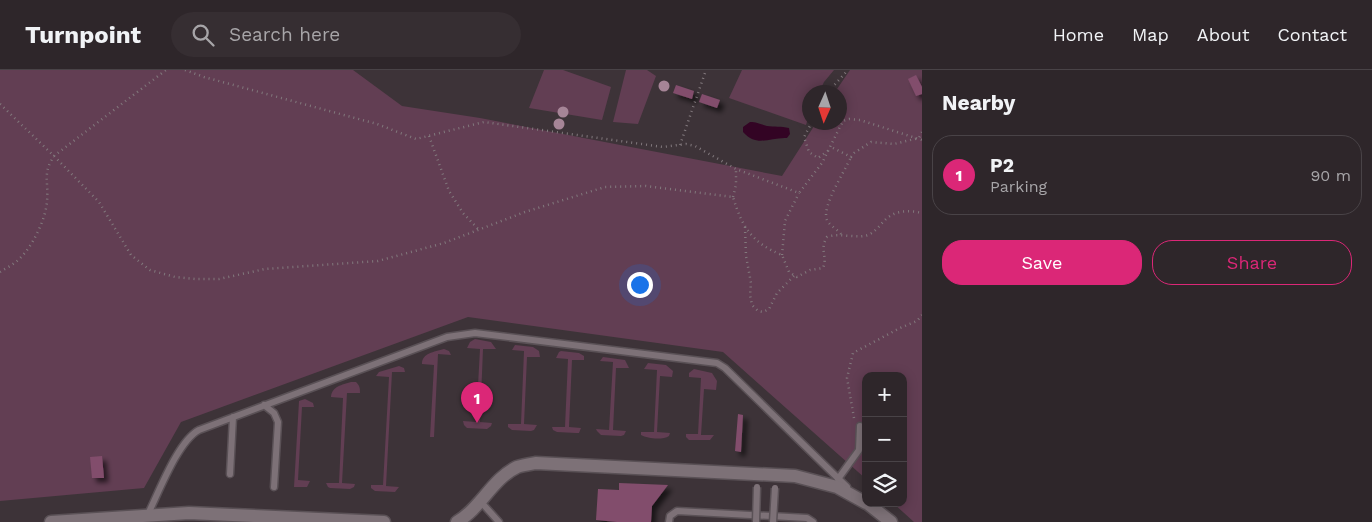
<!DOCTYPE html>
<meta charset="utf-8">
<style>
:root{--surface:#2e262a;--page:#362e32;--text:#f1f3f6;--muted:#a7a5a8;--line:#494347;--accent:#db2777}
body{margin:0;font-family:"Work Sans",sans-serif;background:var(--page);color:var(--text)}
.controls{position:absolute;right:15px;bottom:15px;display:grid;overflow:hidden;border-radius:10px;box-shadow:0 2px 12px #0003}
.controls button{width:45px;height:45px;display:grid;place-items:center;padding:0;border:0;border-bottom:1px solid var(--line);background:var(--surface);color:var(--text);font:25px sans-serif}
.compass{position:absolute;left:802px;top:15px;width:45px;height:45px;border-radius:50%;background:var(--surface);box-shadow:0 2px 12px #0003;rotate:183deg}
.you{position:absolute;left:639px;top:214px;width:18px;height:18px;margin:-12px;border:4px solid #fff;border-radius:50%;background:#1a73e8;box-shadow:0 0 0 8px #1a73e833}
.badge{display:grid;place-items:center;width:32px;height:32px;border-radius:50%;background:var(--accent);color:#fff;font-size:16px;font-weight:700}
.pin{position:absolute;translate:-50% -41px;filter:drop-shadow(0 1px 2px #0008)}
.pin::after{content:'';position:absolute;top:26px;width:18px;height:15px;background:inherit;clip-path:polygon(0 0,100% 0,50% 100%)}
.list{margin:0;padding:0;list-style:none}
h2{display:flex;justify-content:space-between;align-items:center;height:65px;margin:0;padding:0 20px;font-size:21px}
h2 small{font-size:16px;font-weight:400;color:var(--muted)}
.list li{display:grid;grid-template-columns:32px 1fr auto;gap:15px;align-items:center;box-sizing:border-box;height:80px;margin:0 10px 10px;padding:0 10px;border:1px solid var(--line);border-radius:20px}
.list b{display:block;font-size:19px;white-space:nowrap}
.list p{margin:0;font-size:16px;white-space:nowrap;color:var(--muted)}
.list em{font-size:16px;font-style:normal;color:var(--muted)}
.actions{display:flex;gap:10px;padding:15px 20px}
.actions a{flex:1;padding:11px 0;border:1px solid var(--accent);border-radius:20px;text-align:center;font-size:18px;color:var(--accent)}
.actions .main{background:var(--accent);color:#fff}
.icon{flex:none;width:28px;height:28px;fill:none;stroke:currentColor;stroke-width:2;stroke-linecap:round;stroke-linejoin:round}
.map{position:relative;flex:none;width:922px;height:452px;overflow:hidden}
header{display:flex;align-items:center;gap:30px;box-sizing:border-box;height:70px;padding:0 25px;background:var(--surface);border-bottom:1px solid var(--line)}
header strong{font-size:24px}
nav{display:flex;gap:28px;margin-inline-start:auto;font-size:18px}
.search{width:350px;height:45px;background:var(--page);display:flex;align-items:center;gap:12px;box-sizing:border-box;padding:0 18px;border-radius:28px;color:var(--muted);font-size:19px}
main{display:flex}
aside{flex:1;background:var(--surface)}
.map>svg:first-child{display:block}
.green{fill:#623e53}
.water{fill:#330424}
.building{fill:#824d6c;filter:url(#shadow)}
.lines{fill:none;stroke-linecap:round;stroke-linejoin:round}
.lane-casing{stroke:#5a5156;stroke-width:9}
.street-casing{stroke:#5a5156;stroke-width:15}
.path{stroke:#82797d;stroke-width:2.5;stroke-dasharray:1 4;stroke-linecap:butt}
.lane{stroke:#7d7177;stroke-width:6}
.street{stroke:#7d7177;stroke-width:12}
.lane-bridge-casing{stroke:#5a5156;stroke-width:9;stroke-linecap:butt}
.lane-bridge{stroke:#7d7177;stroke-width:6}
.tree{fill:#a68597}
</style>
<header>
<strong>Turnpoint</strong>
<div class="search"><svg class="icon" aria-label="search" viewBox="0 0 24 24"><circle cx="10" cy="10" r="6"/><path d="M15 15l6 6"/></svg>Search here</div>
<nav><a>Home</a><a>Map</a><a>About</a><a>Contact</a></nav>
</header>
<main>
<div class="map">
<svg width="922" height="452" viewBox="0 0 922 452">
<defs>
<filter id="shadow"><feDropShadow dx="4.5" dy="4.5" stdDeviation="2.5" flood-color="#0009"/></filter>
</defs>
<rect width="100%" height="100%" fill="#3d3338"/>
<path class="green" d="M0,0h353l49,36 78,12 302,58 34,-53 23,-1v-30h-4l15,-22h72v452h-8l-21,-19h10v-127h-37v103l-143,-127 -255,-35 -287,105 -37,66 -144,13z
M544,0h19l48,17 -9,33 -73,-12z
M626,0h21l9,6 -18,48 -25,-2z
M742,0h92l-10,12 -5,10h-10v23l-3,10 -77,-27z
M475,269l16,3 5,7h-13l-3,73 12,1 -1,3 -4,3 -20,-1 -3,-3 -1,-4 13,1 4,-73 -13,-1 3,-6z
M515,275l18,2 6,4 1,6h-13l-3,67 13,1 -3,5 -3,1 -19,-1 -4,-3v-3h13l3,-73 -12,-1z
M444,279l5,2 2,4 -13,-1 -4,83h-4l4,-72 -12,-1c0,-11 12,-12 22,-15z
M561,281l18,2 5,3v4h-12l-3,67 12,1 -2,5h-3l-19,-1 -4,-2 -1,-3h13l3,-68 -12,-1 3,-6z
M603,287l22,3 4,8h-13l-3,62 13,1 -2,4 -3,1 -20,-1 -4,-4 -1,-2 13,1 4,-68 -13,-1z
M648,293l18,2 7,6 -1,6 -12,-1 -3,56 13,1 -1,3c-6,4 -21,3 -28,-1v-3h13l3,-62 -13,-1z
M399,296l5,2 1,4h-13l-6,114 13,1 -4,5 -20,-1 -4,-3v-3h12l6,-108 -13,-1 3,-4z
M694,299l18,4 5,8 -1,9 -12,-1 -3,46h13l-4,5h-21l-3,-3v-3h12l3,-56 -12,-1v-4z
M351,312h5c4,4 4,6 4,11h-13l-5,90 13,1 -1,3 -4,2 -20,-1 -2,-1 -2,-4h13l4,-85 -12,-1c1,-11 11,-12 20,-15z
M305,329l8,4 1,4h-12l-4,73 12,1 -3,6h-13l5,-86z"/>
<path class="water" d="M750,52c7,0 10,2 17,4 7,1 14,0 22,2l1,6 -3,4c-17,-1 -30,10 -44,-6v-5z"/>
<path class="building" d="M916,5l6,12v7l-6,2 -8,-17z
M676,15l18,6 -2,8 -19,-6z
M702,24l18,6 -3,8 -18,-6z
M738,344l5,1 -2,37 -6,-1z
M102,386l2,22h-12l-2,-21z
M619,413l49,2 -16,21 -1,16h-34l-21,-2 2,-31 21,1z"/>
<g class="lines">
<defs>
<path id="lane" d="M264,335l10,8 4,9 -4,65
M230,404l3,-57
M838,409l21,-29 1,-24
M481,432l18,20
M148,444c11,-22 30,-73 51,-84l248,-93 28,-4 242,30 8,5 122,119
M669,452l1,-6 7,-5 130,7 6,4"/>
<path id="street" d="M867,433l24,19
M51,452l138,-9 195,9
M457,452c24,-14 35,-43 60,-55 6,-2 13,-3 19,-4l259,13 42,11 29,16"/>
</defs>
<use href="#lane" class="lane-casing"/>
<use href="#street" class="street-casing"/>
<path class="path" d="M185,0l19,7 173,47 39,15 68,-17 179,25 23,-3 9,2 41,23 63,24 23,-30 21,-42 6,-2 11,1 62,20
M828,22l20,-22
M0,34l54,52 45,46 32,53 19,15 25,7 20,2h24l46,-10 113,-8 66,-18 81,-31 80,-25 41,-1 87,11c9,30 19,46 49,58l7,17 8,5 13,-7 13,-2c5,-12 -4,-18 4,-31 13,-5 32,3 43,-3 6,-3 10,-9 15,-14 10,-10 24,-10 37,-7
M812,52l-8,15 5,15 9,6 11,-8
M429,66l20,55 14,22 16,17
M680,75l26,-75
M833,78l18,9 3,-4 17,-11 23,2 25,-6 3,-6
M733,127l3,-12v-16
M745,157l1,29 5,27 -1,12 2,10 6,6 5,1 6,-3 8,-16 17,-17
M841,164c-4,-5 -11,-8 -14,-14 -6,-13 18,-49 24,-63
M782,185l3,-34 14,-28
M0,202c4,-3 9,-5 13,-8 17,-11 33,-44 34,-63 2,-19 -5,-27 7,-45l112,-86
M854,348l-7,-40 6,-25 47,-25 17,-7 5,-6"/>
<use href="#lane" class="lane"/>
<use href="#street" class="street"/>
<defs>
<path id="lane-bridge" d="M756,452l1,-35
M773,452l2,-34"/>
</defs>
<use href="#lane-bridge" class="lane-bridge-casing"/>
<use href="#lane-bridge" class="lane-bridge"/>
</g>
<g class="tree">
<circle cx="664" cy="16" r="5.5"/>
<circle cx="563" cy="42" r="5.5"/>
<circle cx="559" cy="54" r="5.5"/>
</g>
</svg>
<div class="controls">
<button>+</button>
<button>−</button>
<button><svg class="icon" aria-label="layers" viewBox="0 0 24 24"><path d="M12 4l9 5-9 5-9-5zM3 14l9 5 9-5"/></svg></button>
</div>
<svg class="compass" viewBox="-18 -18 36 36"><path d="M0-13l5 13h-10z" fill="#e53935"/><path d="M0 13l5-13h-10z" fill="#a7a5a8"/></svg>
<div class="you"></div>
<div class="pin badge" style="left:477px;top:353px">1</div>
</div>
<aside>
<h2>Nearby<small></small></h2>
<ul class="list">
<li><span class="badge">1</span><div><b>P2</b><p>Parking</p></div><em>90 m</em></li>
</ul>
<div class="actions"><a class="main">Save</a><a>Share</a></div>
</aside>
</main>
